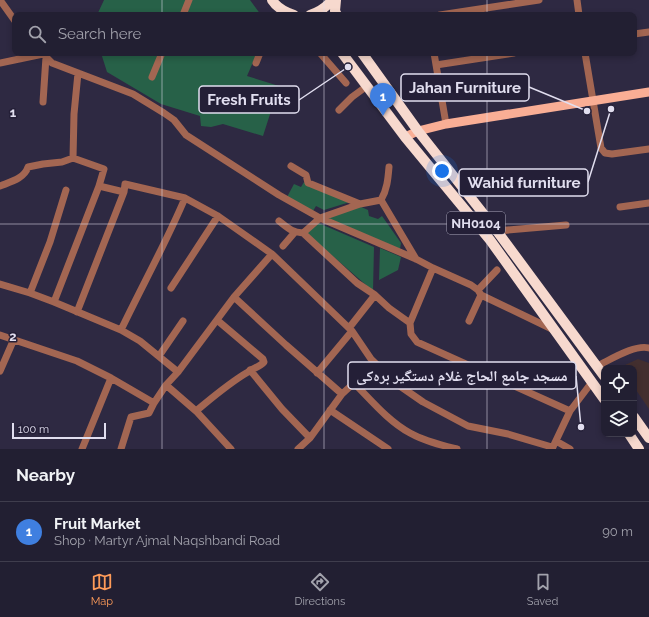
<!DOCTYPE html>
<meta charset="utf-8">
<style>
:root{--surface:#221f32;--page:#2e2c3e;--text:#f1f3f6;--muted:#a2a2ac;--line:#3f3d4d;--accent:#fe9b59}
body{margin:0;font-family:Raleway,"Noto Naskh Arabic",sans-serif;background:var(--page);color:var(--text)}
.controls{position:absolute;right:12px;bottom:12px;display:grid;overflow:hidden;border-radius:8px;box-shadow:0 2px 6px #0003}
.controls button{width:36px;height:36px;display:grid;place-items:center;padding:0;border:0;border-bottom:1px solid var(--line);background:var(--surface);color:var(--text);font:20px sans-serif}
.scale{position:absolute;left:12px;bottom:10px;width:94px;box-sizing:border-box;padding-left:4px;border:2px solid #e1deef;border-top:0;font-size:11px;line-height:14px;white-space:nowrap;color:#e1deef;-webkit-text-stroke:3px #241f37;paint-order:stroke}
.you{position:absolute;left:442px;top:171px;width:14px;height:14px;margin:-10px;border:3px solid #fff;border-radius:50%;background:#1a73e8;box-shadow:0 0 0 6px #1a73e833}
.badge{display:grid;place-items:center;width:26px;height:26px;border-radius:50%;background:var(--accent);color:#fff;font-size:13px;font-weight:700}
.pin{position:absolute;translate:-50% -33px;filter:drop-shadow(0 1px 2px #0008)}
.pin::after{content:'';position:absolute;top:21px;width:14px;height:12px;background:inherit;clip-path:polygon(0 0,100% 0,50% 100%)}
.list{margin:0;padding:0;list-style:none}
h2{display:flex;justify-content:space-between;align-items:center;height:52px;margin:0;padding:0 16px;font-size:17px}
h2 small{font-size:13px;font-weight:400;color:var(--muted)}
.list li{display:grid;grid-template-columns:26px 1fr auto;gap:12px;align-items:center;box-sizing:border-box;height:60px;padding:0 16px;border-top:1px solid var(--line)}
.list b{display:block;font-size:15px;white-space:nowrap}
.list p{margin:0;font-size:13px;white-space:nowrap;color:var(--muted)}
.list em{font-size:13px;font-style:normal;color:var(--muted)}
.icon{flex:none;width:22px;height:22px;fill:none;stroke:currentColor;stroke-width:2;stroke-linecap:round;stroke-linejoin:round}
.map{position:relative;flex:none;width:649px;height:449px;overflow:hidden}
.search{position:absolute;background:var(--surface);box-shadow:0 2px 6px #0003;left:12px;right:12px;top:12px;height:44px;display:flex;align-items:center;gap:10px;box-sizing:border-box;padding:0 14px;border-radius:8px;color:var(--muted);font-size:15px}
.sheet{height:112px;background:var(--surface)}
nav{display:flex;justify-content:space-around;align-items:center;box-sizing:border-box;height:56px;border-top:1px solid var(--line);background:var(--surface);font-size:11px;color:var(--muted)}
nav a{display:grid;justify-items:center;gap:2px}
nav .on{color:var(--accent)}
.map>svg:first-child{display:block}
.education{fill:#432f2f}
.green{fill:#276148}
.lines{fill:none;stroke-linecap:round;stroke-linejoin:round}
.minor{stroke:#a36652;stroke-width:7}
.major{stroke:#f9ae95;stroke-width:9}
.highway{stroke:#f7d9ce;stroke-width:10}
.grid{fill:none;stroke:#e1deef;stroke-width:1;stroke-opacity:0.55}
.labels{text-anchor:middle;stroke-width:3;stroke-linejoin:round;paint-order:stroke}
.shield{fill:#241f37;stroke:#a8a5b8;stroke-width:1}
.shield-label{font-size:13px;font-weight:bold;fill:#e1deef}
.grid-label{font-size:13px;text-anchor:middle;font-weight:bold;fill:#e1deef;stroke:#241f37;stroke-width:3;stroke-linejoin:round;paint-order:stroke}
.leader{fill:none;stroke:#e1deef;stroke-width:1.5}
.callout-dot{fill:#e1deef;stroke:#241f37;stroke-width:1.5}
.callout{fill:#241f37;stroke:#e1deef;stroke-width:1.5}
.callout-label{font-size:15px;text-anchor:middle;font-weight:bold;fill:#e1deef}
</style>
<div class="map">
<svg width="649" height="449" viewBox="0 0 649 449">
<rect width="100%" height="100%" fill="#2e2942"/>
<path class="education" d="M638,359l11,4v46l-15,-22v-19h-9v-3z"/>
<path class="green" d="M104,0h146l11,15h-164z
M101,53h156l-10,23 32,10 -16,50 -40,-12 -12,3 -10,-1 -1,-10 -39,-12 -54,-32z
M304,182l46,20 -26,8 -8,-4 -3,5 -26,-14 7,-13 7,3z
M359,206l9,4 1,6 9,3 4,-3 19,27 -1,6 -75,-32z
M316,222l58,25 -1,44 -68,-59z
M380,248l21,9 -3,13 -19,10z"/>
<g class="lines">
<path class="minor" d="M0,0l15,21
M577,0l2,15
M183,15l6,-15
M440,15l99,-15
M634,34l15,-2
M42,53l10,10 81,31 31,19 10,7 12,15 93,60 41,23 96,41 17,9 38,17 7,5 3,5 73,35
M320,53l26,30
M434,53l12,71
M585,53l16,95 4,5 7,1 37,-5
M0,63l43,-9
M256,63l4,-10
M436,65l78,-12
M152,77l10,-24
M43,102l3,-45
M339,110l13,-13 15,-11
M73,158l1,-44 4,-41
M291,166l15,9 2,8 3,1 49,20
M0,186c10,-4 24,-7 28,-19l15,-3 19,-2 11,-4 31,11 -5,17 25,6 1,-8 60,14 33,18 54,38 80,77 19,28 26,25 26,18 45,24 40,8 44,13
M381,200l35,59
M381,200c6,-10 7,-21 8,-33
M620,207l29,-4
M279,221c9,7 12,11 24,12l54,50 18,12 14,13 21,15 1,11 6,8 153,69
M497,231l69,-6
M303,233l17,-15 40,-14 21,-4
M283,246l12,-14
M0,284l30,9 24,9 67,28 19,11 38,31
M171,288l47,-72
M478,290l19,-20
M30,293l20,-51 16,-52
M234,297l52,48 56,49
M54,302l45,-116
M77,312l47,-120
M469,321l12,-26
M410,323l23,-55
M349,328l26,-33
M121,330c21,-44 45,-87 64,-132
M0,335l77,26 34,17 43,25
M159,356l24,-35
M597,366c13,-6 38,-22 52,-18
M250,370l32,39 28,29
M0,371l14,-32
M317,373l35,-42
M166,385l30,26 35,38
M330,410l58,39
M196,411c17,-14 33,-28 52,-39 5,-4 12,-5 16,-10l-1,-3 -46,-39
M556,441l14,8
M82,449l29,-71
M121,449l10,-32 18,-4 5,-10 12,-18 12,-13 56,-75 38,-43
M298,449l12,-11 32,-44 12,-11c17,17 34,38 56,50 14,8 31,12 47,16
M552,449l18,-38 22,-29"/>
<path class="major" d="M405,137l13,-6 28,-7 203,-32"/>
<path class="highway" d="M272,0c5,8 13,12 22,15
M336,0l-1,11 2,4
M310,15c9,-3 16,-7 22,-15
M342,53l63,84 85,103 114,159
M362,53l56,78 79,100 107,145
M634,417l15,21
M629,434l10,15"/>
</g>
<path class="grid" d="M162,0v15M324,0v15M487,0v15M162,53v396M324,53v396M487,53v396M0,224h649"/>
<g class="labels">
<rect class="shield" x="447" y="212" width="58" height="22" rx="3"/>
<g class="shield-label">
<text x="476" y="228">NH0104</text>
</g>
</g>
<g class="grid-label">
<text x="13" y="117">1</text>
<text x="13" y="341">2</text>
</g>
<path class="leader" d="M587 111L529 87M348 67L299 100M611 109L588 182M581 427L576 376"/>
<g class="callout-dot">
<circle cx="587" cy="111" r="4"/>
<circle cx="348" cy="67" r="4"/>
<circle cx="611" cy="109" r="4"/>
<circle cx="581" cy="427" r="4"/>
</g>
<g class="callout">
<rect x="401" y="74" width="128" height="27" rx="4"/>
<rect x="199" y="86" width="100" height="27" rx="4"/>
<rect x="459" y="169" width="129" height="27" rx="4"/>
<rect x="348" y="362" width="228" height="27" rx="4"/>
</g>
<g class="callout-label">
<text x="465" y="93">Jahan Furniture</text>
<text x="249" y="105">Fresh Fruits</text>
<text x="524" y="188">Wahid furniture</text>
<text x="462" y="381">مسجد جامع الحاج غلام دستگیر بره‌کی</text>
</g>
</svg>
<div class="controls">
<button><svg class="icon" aria-label="locate" viewBox="0 0 24 24"><circle cx="12" cy="12" r="6"/><path d="M12 2v4M12 18v4M2 12h4M18 12h4"/></svg></button>
<button><svg class="icon" aria-label="layers" viewBox="0 0 24 24"><path d="M12 4l9 5-9 5-9-5zM3 14l9 5 9-5"/></svg></button>
</div>
<div class="scale">100 m</div>
<div class="you"></div>
<div class="pin badge" style="left:383px;top:116px;background:#3f7fe0">1</div>
<div class="search"><svg class="icon" aria-label="search" viewBox="0 0 24 24"><circle cx="10" cy="10" r="6"/><path d="M15 15l6 6"/></svg>Search here</div>
</div>
<section class="sheet">
<h2>Nearby<small></small></h2>
<ul class="list">
<li><span class="badge" style="background:#3f7fe0">1</span><div><b>Fruit Market</b><p>Shop · Martyr Ajmal Naqshbandi Road</p></div><em>90 m</em></li>
</ul>
</section>
<nav>
<a class="on"><svg class="icon" aria-label="map" viewBox="0 0 24 24"><path d="M3 6l6-2 6 2 6-2v14l-6 2-6-2-6 2zM9 4v14M15 6v14"/></svg>Map</a>
<a><svg class="icon" aria-label="directions" viewBox="0 0 24 24"><path d="M12 3l9 9-9 9-9-9zM9 14v-3h6M13 9l2 2-2 2"/></svg>Directions</a>
<a><svg class="icon" aria-label="saved" viewBox="0 0 24 24"><path d="M7 4h10v16l-5-4-5 4z"/></svg>Saved</a>
</nav>
